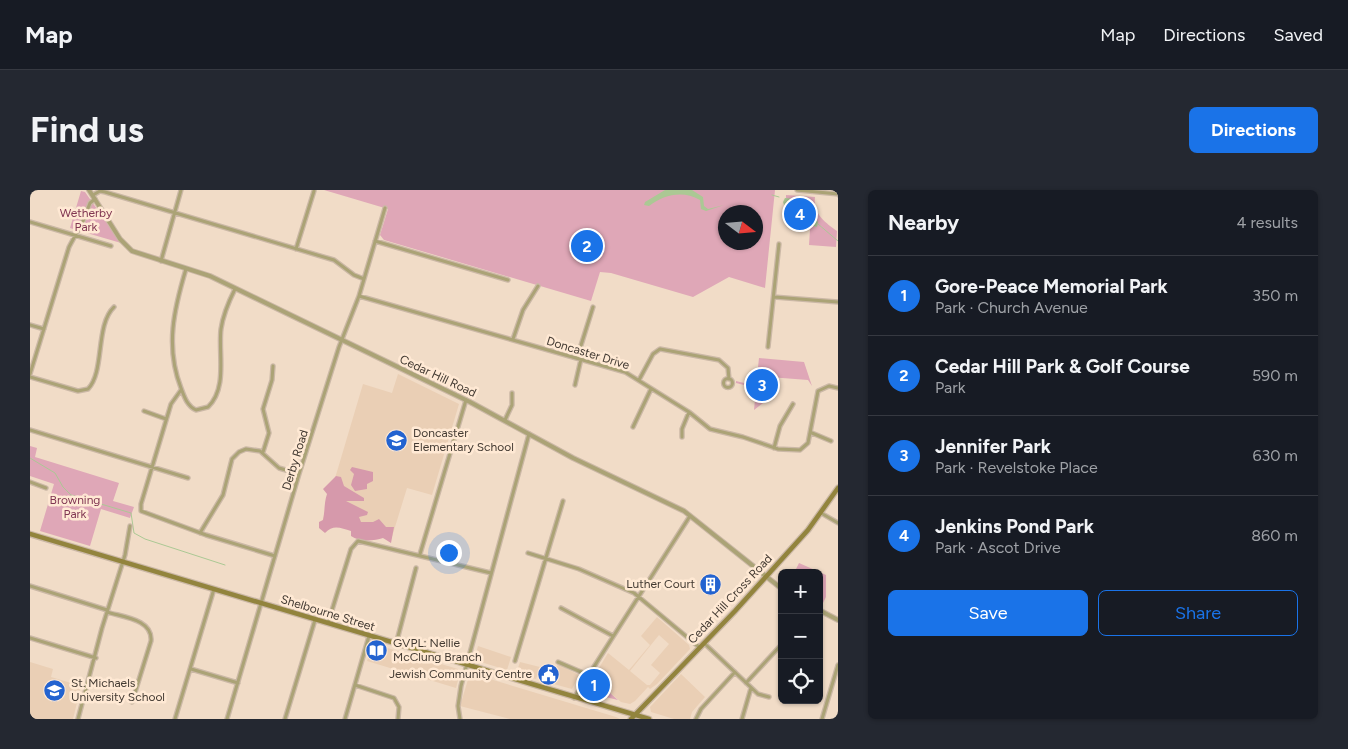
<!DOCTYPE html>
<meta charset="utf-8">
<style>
:root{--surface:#171b24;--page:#242831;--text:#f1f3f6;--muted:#9ea1a6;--line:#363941;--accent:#1a73e8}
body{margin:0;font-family:Figtree,sans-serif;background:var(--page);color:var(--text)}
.controls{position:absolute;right:15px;bottom:15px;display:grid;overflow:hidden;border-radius:8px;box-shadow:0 1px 4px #0004}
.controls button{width:45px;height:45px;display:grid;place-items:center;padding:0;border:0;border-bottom:1px solid var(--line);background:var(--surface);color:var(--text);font:25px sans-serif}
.compass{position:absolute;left:688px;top:15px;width:45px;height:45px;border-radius:50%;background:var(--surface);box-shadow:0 1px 4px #0004;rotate:106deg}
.you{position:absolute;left:418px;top:362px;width:18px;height:18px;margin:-12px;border:4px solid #fff;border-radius:50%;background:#1a73e8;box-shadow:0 0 0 8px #1a73e833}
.badge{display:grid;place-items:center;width:32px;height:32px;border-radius:50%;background:var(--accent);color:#fff;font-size:16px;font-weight:700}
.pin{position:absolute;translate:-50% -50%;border:2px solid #fff;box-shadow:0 1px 5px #0006}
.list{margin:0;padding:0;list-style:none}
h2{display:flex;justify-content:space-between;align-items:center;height:65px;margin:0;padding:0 20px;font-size:21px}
h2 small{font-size:16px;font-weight:400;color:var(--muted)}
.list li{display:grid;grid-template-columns:32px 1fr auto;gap:15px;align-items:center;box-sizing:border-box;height:80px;padding:0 20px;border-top:1px solid var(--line)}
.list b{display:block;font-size:19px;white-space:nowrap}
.list p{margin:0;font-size:16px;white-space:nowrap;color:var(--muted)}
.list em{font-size:16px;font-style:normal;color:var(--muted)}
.actions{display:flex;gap:10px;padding:15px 20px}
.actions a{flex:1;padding:11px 0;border:1px solid var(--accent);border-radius:8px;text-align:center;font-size:18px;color:var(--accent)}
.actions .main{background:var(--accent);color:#fff}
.icon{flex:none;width:28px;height:28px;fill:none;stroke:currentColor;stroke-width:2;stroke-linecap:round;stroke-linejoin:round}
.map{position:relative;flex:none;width:808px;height:529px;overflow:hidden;border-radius:8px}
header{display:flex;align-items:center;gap:30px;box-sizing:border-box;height:70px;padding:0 25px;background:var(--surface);border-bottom:1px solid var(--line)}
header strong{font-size:24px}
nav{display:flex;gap:28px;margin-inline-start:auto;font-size:18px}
.intro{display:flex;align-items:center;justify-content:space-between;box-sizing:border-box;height:120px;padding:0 30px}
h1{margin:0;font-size:35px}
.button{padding:12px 22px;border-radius:8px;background:var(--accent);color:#fff;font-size:18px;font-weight:700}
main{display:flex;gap:30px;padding:0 30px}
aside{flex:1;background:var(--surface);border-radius:8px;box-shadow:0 1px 4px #0004}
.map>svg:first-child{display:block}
.built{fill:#eacfb5;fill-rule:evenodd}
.green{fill:#dfa7b7;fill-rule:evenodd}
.forest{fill:#d699ab}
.water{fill:#abc894}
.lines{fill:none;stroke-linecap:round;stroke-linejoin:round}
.stream{stroke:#abc894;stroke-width:1}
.minor-casing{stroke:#cbb8a6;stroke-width:5.5}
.tertiary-casing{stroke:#cbb8a6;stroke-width:6}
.secondary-casing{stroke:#cbb8a6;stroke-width:7}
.minor{stroke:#aba376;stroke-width:3}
.tertiary{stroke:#aba376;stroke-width:4}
.secondary{stroke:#92843d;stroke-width:4.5}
.labels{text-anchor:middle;stroke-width:5;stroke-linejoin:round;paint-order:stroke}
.park-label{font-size:12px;fill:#813652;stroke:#ffe9d4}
.street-label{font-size:12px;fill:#433a32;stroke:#ffe9d4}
.poi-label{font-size:12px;fill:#433a32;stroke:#ffe9d4;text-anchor:start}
</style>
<header>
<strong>Map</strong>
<nav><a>Map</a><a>Directions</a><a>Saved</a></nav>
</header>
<div class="intro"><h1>Find us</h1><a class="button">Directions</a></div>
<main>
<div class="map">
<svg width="808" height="529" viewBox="0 0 808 529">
<rect width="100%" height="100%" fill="#f1dcc7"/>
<path class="built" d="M368,184l61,30 -27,91 -25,-7 -16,52 -69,-18 41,-138 29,9z
M627,427l32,28 1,4 -33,35 -7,5 -2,-2 -13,14 -5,3 -9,-2 -28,-24 15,-25 21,17 21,-25 -9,-9zM629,445l10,9 -18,21 9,8 -10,12h-3l-17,-14z
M344,454l84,25 2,4 -4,15 -89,-27z
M448,456l33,11 -4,13 -33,-10z
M0,472l23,7 -2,8 30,9 -8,33h-43z
M490,472l20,5 -4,12 -20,-5z
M528,474l21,11 -7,14 -22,-6z
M440,483l146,44 4,2h-110l-50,-13z
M651,484l24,23 -13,15 -2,7h-16l-23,-7 -1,-5z"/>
<path class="green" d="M294,0h451l-10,98 -36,-11 -36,20 -82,-24 -11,-1 -9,29 -207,-61 -4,-5 8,-26zM696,22h30v30h-30z
M51,1l4,1 36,51 -51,-15z
M756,5l29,2c-2,17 10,25 22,34l-1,16 -27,-2 1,-16 -10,-11 -14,-6z
M729,168l45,4 8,24 -4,-6 -39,-3 -2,23 -13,10 2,-22 -20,-5v-2l20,5z
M0,256l7,2 -2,9 84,26 -6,18 21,6 -4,11 -29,-9 -11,37 -50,-15 14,-47 -24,-8z
M769,373l27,12v22l-4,8 -3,-2v-30h-25z
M563,488l25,22 -33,-8z"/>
<path class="forest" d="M322,277l21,5v9l-6,3v5l-12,2 -4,-6 3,-11 -4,-4z
M306,286l5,1 3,9 20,12v3h-18l22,11 -1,3 -8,2 2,5h12l6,-3 7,8h8l-3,16 -8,-5c-9,3 -24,4 -32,-2v-5c-10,-3 -18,-7 -26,2l-6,-5v-6l4,-2c2,-9 1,-17 4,-26l-4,-5z"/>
<path class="water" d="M635,0h27l11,7 1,9 4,3 16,-4 -18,6 -5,-2 -1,-9c-18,-10 -36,-5 -51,6l-5,-1 1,-3z
M755,8c18,1 24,10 33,24l-1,5 -10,-3 -9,-9 -12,-4 -3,-9z"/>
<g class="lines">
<path class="stream" d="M742,5l7,2
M788,34l20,17
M0,268l25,15 8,14 8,8 60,18 3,20 11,6 80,26"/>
<defs>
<path id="minor" d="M767,0l41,4
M63,5l7,-4 5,1 229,68 20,15 10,4
M0,32l81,24
M345,51l133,39
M266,59l18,-58
M131,71l20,-71
M156,79c-12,40 -21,78 -5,119 3,8 6,18 15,22l12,-3c20,-19 10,-54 13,-78 2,-14 8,-28 14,-40
M329,106l266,76 64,40 21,17 33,8 35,12 22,1 8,-7 10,-52 11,-5 9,2
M744,107l64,5
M0,135l14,4
M483,149l10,-29 15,-24
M738,157l11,-103
M547,168l16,-51
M0,184l39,-127 14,-26 7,-18 5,-4
M0,187l48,14 10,-2c17,-17 7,-64 26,-82
M693.5 193a4.5 4.5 0 1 1 9 0a4.5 4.5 0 1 1-9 0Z
M609,190l14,-26 7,-5 59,11 9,8 1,11
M545,195l6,-26
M151,200l-10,14 -30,100v7l65,24 69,21
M114,221l22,8
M475,230l7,-15v-12
M603,237l18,-38
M0,240l158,48
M782,243l19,8
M652,247v-8l7,-17
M744,258l6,-22 13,-22
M233,262l6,-19 -6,-24 9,-29 1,-14
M0,292l16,6
M791,323l17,10
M170,343l23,-38 9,-36 7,-7 7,-3 14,2 19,17 20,6
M498,363l51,16 55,24 65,54
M390,364l46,-154
M0,396l77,24
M531,418l52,28
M77,422c15,5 46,7 44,29l-19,61
M298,433l23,-74 7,-8 133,32
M0,448l66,20
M674,453l54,51 11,3
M366,454l20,-76
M485,471l48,-160
M528,472l30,13
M161,479l47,14
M716,493l35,-38
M325,495l39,13 5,9 -1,12
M544,508l116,-182
M48,529l24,-91 23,-73 5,-29
M145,529l39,-130
M197,529l72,-245 40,-127 20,-51 26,-88
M255,529l30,-99
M315,529l24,-83
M430,529l-2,-13 3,-20 68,-252
M666,529l5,-10 34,-37
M712,529l9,-31
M792,529l16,-54"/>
<path id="tertiary" d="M59,0l31,49 12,12 78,25 260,126 103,56 111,53 98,78
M789,420l19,10"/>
<path id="secondary" d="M0,344l619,185
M601,529l104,-108 73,-81 30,-42"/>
</defs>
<use href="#minor" class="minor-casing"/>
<use href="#tertiary" class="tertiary-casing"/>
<use href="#secondary" class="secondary-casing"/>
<use href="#minor" class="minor"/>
<use href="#tertiary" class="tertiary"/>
<use href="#secondary" class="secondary"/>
</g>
<defs>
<symbol id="school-disc" viewBox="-11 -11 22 22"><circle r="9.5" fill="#2363d0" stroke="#ffe9d4"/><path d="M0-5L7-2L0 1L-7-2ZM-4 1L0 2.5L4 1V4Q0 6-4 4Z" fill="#fff"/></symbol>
<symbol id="building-disc" viewBox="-11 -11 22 22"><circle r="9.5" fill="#2363d0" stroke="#ffe9d4"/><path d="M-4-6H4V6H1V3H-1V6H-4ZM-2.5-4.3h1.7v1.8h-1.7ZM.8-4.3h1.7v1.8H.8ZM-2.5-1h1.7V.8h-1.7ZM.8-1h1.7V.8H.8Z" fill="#fff"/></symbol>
<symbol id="library-disc" viewBox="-11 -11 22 22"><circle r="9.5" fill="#2363d0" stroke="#ffe9d4"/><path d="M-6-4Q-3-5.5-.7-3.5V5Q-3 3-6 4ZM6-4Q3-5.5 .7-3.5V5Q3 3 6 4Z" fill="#fff"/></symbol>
<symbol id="civic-disc" viewBox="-11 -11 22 22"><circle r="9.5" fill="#2363d0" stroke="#ffe9d4"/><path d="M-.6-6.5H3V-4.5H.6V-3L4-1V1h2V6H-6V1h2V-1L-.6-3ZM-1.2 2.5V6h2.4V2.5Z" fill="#fff"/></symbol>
</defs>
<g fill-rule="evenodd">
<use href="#school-disc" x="354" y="238" width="25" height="25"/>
<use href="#building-disc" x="668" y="382" width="25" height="25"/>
<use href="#library-disc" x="334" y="448" width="25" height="25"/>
<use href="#civic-disc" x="506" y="472" width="25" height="25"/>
<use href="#school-disc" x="12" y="488" width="25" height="25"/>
</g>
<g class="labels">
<g class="park-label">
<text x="56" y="27">Wetherby<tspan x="56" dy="14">Park</tspan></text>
<text x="45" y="314">Browning<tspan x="45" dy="14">Park</tspan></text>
</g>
<g class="street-label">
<text transform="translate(558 163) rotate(17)" y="4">Doncaster Drive</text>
<text transform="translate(408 186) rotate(25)" y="4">Cedar Hill Road</text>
<text transform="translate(265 270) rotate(-73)" y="4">Derby Road</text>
<text transform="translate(700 409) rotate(-47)" y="4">Cedar Hill Cross Road</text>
<text transform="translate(298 423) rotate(17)" y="4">Shelbourne Street</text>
</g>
<g class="poi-label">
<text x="383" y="247">Doncaster<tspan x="383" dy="14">Elementary School</tspan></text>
<text x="665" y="398" text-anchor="end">Luther Court</text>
<text x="363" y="457">GVPL: Nellie<tspan x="363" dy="14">McClung Branch</tspan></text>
<text x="502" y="488" text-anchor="end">Jewish Community Centre</text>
<text x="41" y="497">St. Michaels<tspan x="41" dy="14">University School</tspan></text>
</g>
</g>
</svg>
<div class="controls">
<button>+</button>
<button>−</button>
<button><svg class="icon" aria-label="locate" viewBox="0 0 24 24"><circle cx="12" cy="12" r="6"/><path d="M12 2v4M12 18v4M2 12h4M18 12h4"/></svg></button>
</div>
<svg class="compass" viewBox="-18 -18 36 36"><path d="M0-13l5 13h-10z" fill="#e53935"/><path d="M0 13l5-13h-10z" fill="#9ea1a6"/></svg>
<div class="you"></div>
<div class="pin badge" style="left:564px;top:495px">1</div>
<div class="pin badge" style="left:557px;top:56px">2</div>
<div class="pin badge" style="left:732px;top:195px">3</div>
<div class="pin badge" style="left:770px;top:24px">4</div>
</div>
<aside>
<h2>Nearby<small>4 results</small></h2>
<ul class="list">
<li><span class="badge">1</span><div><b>Gore-Peace Memorial Park</b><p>Park · Church Avenue</p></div><em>350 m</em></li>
<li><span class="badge">2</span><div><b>Cedar Hill Park &amp; Golf Course</b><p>Park</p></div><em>590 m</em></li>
<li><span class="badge">3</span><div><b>Jennifer Park</b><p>Park · Revelstoke Place</p></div><em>630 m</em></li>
<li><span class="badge">4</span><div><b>Jenkins Pond Park</b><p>Park · Ascot Drive</p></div><em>860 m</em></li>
</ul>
<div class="actions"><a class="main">Save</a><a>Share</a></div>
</aside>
</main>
